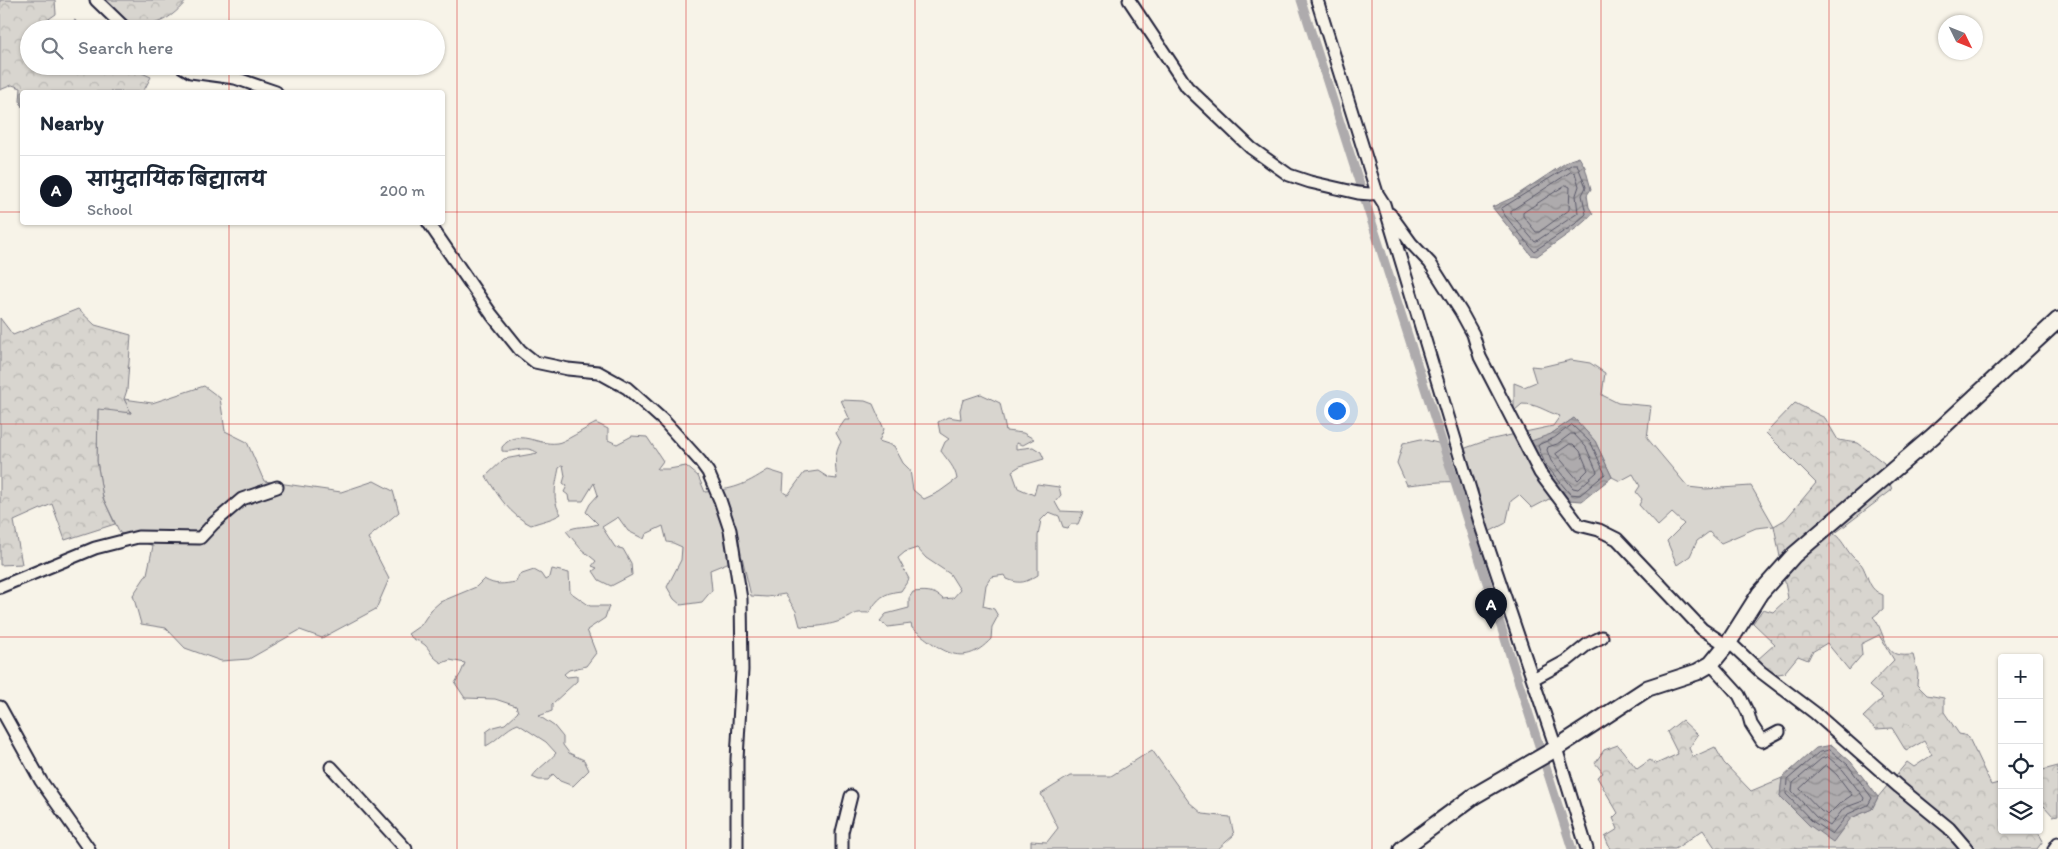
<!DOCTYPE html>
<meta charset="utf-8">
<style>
:root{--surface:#fff;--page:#f2f2f3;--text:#1f2937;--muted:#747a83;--line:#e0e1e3;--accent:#111827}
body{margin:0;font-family:Itim,"Playpen Sans Deva",sans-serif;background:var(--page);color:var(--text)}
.controls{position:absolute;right:15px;bottom:15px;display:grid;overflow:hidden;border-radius:5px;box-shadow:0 1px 4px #0004}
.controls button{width:45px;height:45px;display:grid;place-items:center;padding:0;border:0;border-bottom:1px solid var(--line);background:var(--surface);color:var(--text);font:25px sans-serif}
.compass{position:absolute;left:1938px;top:15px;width:45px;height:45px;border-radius:50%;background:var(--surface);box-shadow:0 1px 4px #0004;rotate:133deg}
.you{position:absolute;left:1336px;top:410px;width:18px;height:18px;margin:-12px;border:4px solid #fff;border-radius:50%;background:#1a73e8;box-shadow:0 0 0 8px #1a73e833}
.badge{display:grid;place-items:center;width:32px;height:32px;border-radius:50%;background:var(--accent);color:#fff;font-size:16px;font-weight:700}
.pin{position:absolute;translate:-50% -41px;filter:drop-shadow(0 1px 2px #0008)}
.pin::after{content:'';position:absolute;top:26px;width:18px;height:15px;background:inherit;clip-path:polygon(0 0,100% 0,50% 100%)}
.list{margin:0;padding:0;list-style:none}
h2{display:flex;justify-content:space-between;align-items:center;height:65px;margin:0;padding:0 20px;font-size:21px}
h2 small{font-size:16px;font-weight:400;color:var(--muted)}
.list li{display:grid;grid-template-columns:32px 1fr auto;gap:15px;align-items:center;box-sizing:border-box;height:70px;padding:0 20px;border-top:1px solid var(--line)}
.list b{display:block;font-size:19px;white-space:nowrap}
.list p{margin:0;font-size:16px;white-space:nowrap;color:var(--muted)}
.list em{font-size:16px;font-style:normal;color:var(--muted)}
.icon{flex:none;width:28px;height:28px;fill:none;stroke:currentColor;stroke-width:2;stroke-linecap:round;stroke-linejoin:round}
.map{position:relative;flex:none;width:2058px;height:849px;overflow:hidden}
.search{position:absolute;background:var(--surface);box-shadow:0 1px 4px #0004;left:20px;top:20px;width:425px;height:55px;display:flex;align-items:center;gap:12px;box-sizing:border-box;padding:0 18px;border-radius:28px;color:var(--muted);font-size:19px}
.panel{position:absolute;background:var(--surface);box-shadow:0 1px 4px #0004;left:20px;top:90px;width:425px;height:135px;border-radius:5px}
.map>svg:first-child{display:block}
.grass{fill:#d8d5cf;stroke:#7d7c85}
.forest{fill:url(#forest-crowns);stroke:#7d7c85}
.water{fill:url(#water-waves);stroke:#76747f}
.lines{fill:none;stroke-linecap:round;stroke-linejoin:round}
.shore{stroke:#5a5969;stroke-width:1}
.canal{stroke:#aeabad;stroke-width:9}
.minor-casing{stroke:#22223b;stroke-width:15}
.major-casing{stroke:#22223b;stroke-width:19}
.minor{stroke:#f7f3e8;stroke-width:11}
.major{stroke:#f7f3e8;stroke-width:15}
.grid{fill:none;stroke:#d62828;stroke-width:1;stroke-opacity:0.55}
</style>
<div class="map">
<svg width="2058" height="849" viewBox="0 0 2058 849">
<defs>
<pattern id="forest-crowns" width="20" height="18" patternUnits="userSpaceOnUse" patternTransform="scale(1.25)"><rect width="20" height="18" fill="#d8d5cf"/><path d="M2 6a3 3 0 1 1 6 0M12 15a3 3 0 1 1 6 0" fill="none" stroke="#b9b7b3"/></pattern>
<pattern id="water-waves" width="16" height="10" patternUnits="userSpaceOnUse" patternTransform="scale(1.25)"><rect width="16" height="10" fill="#aeabad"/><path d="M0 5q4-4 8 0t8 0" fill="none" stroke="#8d8b8e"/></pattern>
</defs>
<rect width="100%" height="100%" fill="#f7f3e8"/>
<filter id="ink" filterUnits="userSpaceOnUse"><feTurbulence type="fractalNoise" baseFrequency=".02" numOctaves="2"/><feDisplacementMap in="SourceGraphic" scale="10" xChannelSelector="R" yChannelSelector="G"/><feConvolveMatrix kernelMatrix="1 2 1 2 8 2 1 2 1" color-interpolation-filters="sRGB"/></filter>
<g filter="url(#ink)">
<path class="grass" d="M1571,360l19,3 15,10 -3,22 16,8 33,3 -4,32 41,49 18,2 45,-3 23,40 -18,2 -35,15 -12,-11 -12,9 -7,15 -13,9 -10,-24 17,-17 -12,-11 -14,13 -19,-21 3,-6 -6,-7 4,-6 -7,-12 -13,7 -8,-4 -17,-36 -21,-23 -23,16 -10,32 27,34 -14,1 -5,-2 -17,9 -13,-13 -8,6 -5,22 -19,10 -6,-17 -3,-27c-9,-13 -55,-5 -71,-4l-10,-22 6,-20 18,-4 42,10 25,-9 65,-14 7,-10c-16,-5 -22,-12 -38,-12l-8,7v-28l10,4 12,-5 -5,-16 10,1z
M204,386l16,12 5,33 22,11 17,39 77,11 33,-11 19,10 6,21 -31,26 21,41 -13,30 -54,29 -22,-8 -51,29 -28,2 -36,-13 -19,-20 -25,-4 -8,-29 14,-21 6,-28 -33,-13 -17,-35 -6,-37 1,-53 33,5 -7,-14 28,4z
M981,394l19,9 6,28 17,2 11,6 -11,6 -7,-2v6l17,-2 8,5 3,7 -24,7 -8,5 6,17 16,7 3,-11 22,3 2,8 -6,7 5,9 23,1 -5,12h-7l-3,4 -5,-1 -4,-11 -10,-4 -8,8 -3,16v39c-12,7 -17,10 -31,4l-2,-4 -14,2 -5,8 -3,21 11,3 4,7 -6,11 -1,12c-30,32 -52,9 -79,-11l-1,-4 -23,3 -8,-6 6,-7 23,-6v-10l4,-6c11,-1 21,-2 30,7l10,-1 7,-8 -10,-16 -24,-16 -9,-10 -12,4 -7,6 11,21 -8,12c-18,2 -23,7 -32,22 -18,-1 -12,2 -26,7 -13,5 -29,8 -43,6l-4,-15 -11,-17 -18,3 -16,-1 -9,-39 -32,13 2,20 -10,12 -21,3 -7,-6 -7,-12 14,-27 1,-13 -9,-4 -6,-1 -4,-16 -17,8 -2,5 -16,-8 -10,-14 -16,10 13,20 8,2 8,14 1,12 -21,11 -12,-6 -6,-9 4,-3 -5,-2 4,-5 -15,-12 -15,-18c11,-6 20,-3 32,-7l-12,-12 4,-8 8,-9 -4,-12 -11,18h-14l-1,-6 -4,-3 3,-6 -4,-3 2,-7 -2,-11 -4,3c-3,15 -8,33 2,46 -10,6 -19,7 -30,11 -21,-10 -33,-29 -45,-49l18,-17 34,-6c-13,-9 -22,0 -36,-2v-4c16,-20 35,-1 55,-4 6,0 31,-16 39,-20l12,6v11l9,4 15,-8 15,1 16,24 -6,8h12l17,-3 12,10 7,16c29,-3 38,-6 63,-22l16,5 -1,17 5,3 16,-22 14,-2 11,7 8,1c-2,-13 -3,-25 4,-37l-5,-9 9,-13h5l-9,-20 24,1 8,3 11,25 -5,12 15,5 9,17 7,7 3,20 11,9 15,-7 18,-13c-2,-12 -9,-18 -16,-28l4,-9 4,-3 -9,-6 -2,-11 10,-5 13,2 -1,-9 3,-10z
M552,569l17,4 1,19 20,14h19l-4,12 -18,12 9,23 -10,13 -17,4 -5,4 3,3 10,-1v5l-25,23v7l-13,5 15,10 9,11v8l6,8 15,7 5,10 -16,16 -13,-5 -7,-7 -5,6h-9l-7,-3c7,-10 17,-15 24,-24l-10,-11 -28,-18c-12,4 -20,16 -32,22v-14l7,-5 12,-3 13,-12 -2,-6 -21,-7 -30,-1 -10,-15 6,-10 4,-10 -15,-3 -8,3c-12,-7 -10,-11 -17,-18 -6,-5 -10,-3 -17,-11l13,-9 10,-15 9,-8 36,-15 8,-8c12,7 19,5 32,3l3,-7 15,-5 7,4 4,6 5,-3z
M1152,750l37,52 14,12 27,3 4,18 -16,14h-187v-8l16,1 11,-14 -17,-34 29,-18h41z"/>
<path class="forest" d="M0,0h55l1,14 -16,11 -1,4h-10v37h115l-2,7 9,4 -8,15h-121v15l-2,-6 1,-13 -9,-3 -12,5z
M102,0h85c-16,19 -26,23 -51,28z
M75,20l8,9h-23z
M78,309l17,16 36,10 -4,55 -3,9 7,14 -33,-4 -1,52 6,37 12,26 -50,16 -13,-36 -38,17 8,43 -22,1v-247l13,17z
M1795,403l30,15 13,22 20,3 26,20 8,27 -58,44c8,5 11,14 18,22 3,4 9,6 11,11 6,12 6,23 20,28v14l-10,8c9,8 11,33 23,37 5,2 12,1 17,1l5,19 -1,11 10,10 17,3v14l15,22 9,2 23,49 11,-3v48h35l6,11 -6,8h-321l-13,-19 -28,19h-65l-5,-12 13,-8 -5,-11 5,-5 -21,-36 6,-4 -8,-10 9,-13 14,-5 19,24 13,-9 6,4 22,-10 -11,-22 15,-12 16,15 -9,13 4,9 22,-10 9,16 27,28 31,-13 -2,19 71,21 21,-9 6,-12 29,-35 7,5 18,-12 -8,-14 -18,10 -14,-23 -16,1 -13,-12 20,-19 -14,-12 25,-26 -15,-25 -18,9 1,11 -13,15 -22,-27 -15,9 -4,8 -10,-4 -14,17 -11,2 -16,-15 18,-16 -22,-21 10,-14 10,3 15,-14 -14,-72 12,-7 30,-36 -50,-50z
M2058,766v49l-5,1 -9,-10 -5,1v-36z"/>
<path class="water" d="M1579,157l6,10 6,22 -4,6 2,12 4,7 -15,13 -41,29 -6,-1 -39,-48 22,-10 56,-37z
M1574,418l21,23 17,36 -30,24 -14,-1 -27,-34 -10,-25 20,-7z
M1832,745l19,17 27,35 -6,12 -21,9 -18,24 -24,-17 -29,-29 2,-18 34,-30z"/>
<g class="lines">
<path class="shore" d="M1573,164h4l9,23 -4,8 4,19 -11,10 -41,27 -28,-34 -5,-8z
M1571,172l4,1 4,13 -3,9 2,18 -43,29 -24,-28v-3z
M1566,185l4,2 -1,23 -30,22h-3l-13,-16v-3z
M1572,425l19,18 14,31 -25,21 -10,-1 -25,-30 -7,-18 2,-2 14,-6z
M1571,434h3l12,13 11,25 -19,17 -5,-1 -22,-27 -4,-11 1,-3 9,-3z
M1570,444h3l7,7 8,19 -10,10 -22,-26z
M1830,750l18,15 24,33 -4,7 -20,9 -16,20 -20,-13 -26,-27 1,-14 31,-27z
M1828,757l15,13 21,28 -1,3 -19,7 -14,18 -14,-9 -24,-26 1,-8 28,-24z
M1826,765l11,10 15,20 -13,9 -11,11 -7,-4 -21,-22z"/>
<path class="canal" d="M1301,0l271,849"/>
<defs>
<path id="minor" d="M96,0l30,29
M1129,0l58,87 64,61 38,27 21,7 48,11 12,1 7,-1
M1317,0l60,193 7,11 98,325 74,219 31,101
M181,66l10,6 44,6 41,14
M1390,214l21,29 19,20 31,49 12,22 7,23 60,116 39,52 20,5 18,9 85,90 21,14 6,-1 32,30 54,41 84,74 50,41 18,21
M428,222l64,93 28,35 15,12 33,7 30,3 29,16 37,33 36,40 8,11 12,28 10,30 11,69 1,71 -5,89v90
M0,587l95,-39 43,-11 62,1 14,-15 28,-24 35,-12
M1711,664l28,31 9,18 3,11 11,17 17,-9
M1533,679l35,-19 20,-16 14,-7
M0,707l41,74 48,68
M331,767l75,82
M842,849v-17l9,-36
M2054,849l4,-6"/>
<path id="major" d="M1402,849l72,-53 76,-44 98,-64 49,-16 14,-8 18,-22 31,-49 34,-38 139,-119 125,-116"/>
</defs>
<use href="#minor" class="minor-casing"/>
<use href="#major" class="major-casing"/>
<use href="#minor" class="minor"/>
<use href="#major" class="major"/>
</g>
</g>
<path class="grid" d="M229,0v29M457,0v849M686,0v849M915,0v849M1143,0v849M1372,0v849M1601,0v849M1829,0v849M229,66v26M0,212h22M442,212h1616M229,222v627M0,424h2058M0,637h2058"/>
</svg>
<div class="controls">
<button>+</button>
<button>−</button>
<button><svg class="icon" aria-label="locate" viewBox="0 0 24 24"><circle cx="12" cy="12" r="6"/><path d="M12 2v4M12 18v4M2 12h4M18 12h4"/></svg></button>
<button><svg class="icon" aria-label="layers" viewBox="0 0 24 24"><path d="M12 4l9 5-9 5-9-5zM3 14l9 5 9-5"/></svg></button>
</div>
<svg class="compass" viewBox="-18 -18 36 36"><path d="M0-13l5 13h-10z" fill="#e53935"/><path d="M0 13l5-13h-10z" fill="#747a83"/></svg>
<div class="you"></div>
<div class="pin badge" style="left:1491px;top:629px">A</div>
<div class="search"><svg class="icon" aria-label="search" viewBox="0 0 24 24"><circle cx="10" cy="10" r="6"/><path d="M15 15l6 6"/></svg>Search here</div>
<section class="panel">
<h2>Nearby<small></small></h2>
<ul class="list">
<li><span class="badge">A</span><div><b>सामुदायिक बिद्यालय</b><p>School</p></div><em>200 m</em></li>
</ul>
</section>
</div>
